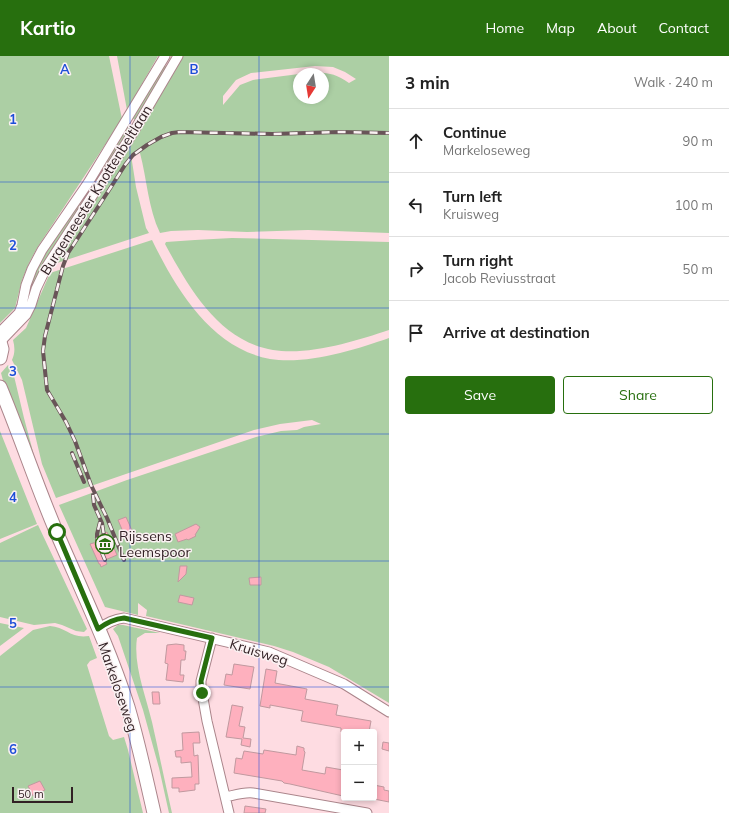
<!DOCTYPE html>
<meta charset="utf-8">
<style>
:root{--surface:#fff;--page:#f2f2f2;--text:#222;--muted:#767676;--line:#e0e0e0;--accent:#276f0e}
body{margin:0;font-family:Mulish,sans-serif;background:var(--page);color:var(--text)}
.controls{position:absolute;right:12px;bottom:12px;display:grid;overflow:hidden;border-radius:4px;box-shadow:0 2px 6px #0003}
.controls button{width:36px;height:36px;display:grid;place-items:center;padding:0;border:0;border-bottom:1px solid var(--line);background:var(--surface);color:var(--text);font:20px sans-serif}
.compass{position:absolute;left:293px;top:12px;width:36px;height:36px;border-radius:50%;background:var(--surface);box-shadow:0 2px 6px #0003;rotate:192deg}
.scale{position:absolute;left:12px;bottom:10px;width:61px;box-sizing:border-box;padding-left:4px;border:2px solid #312124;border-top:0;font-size:11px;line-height:14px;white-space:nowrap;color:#312124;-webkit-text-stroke:3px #faf1f2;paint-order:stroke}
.stop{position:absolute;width:12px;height:12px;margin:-9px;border:3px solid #276f0e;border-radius:50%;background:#fff}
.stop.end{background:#276f0e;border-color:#fff;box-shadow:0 1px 4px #0008}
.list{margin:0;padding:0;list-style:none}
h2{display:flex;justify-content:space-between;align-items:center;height:52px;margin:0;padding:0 16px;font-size:17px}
h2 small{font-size:13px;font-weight:400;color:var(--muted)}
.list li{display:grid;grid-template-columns:26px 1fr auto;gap:12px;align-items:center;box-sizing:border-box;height:64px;padding:0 16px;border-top:1px solid var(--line)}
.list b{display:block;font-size:15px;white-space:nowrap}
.list p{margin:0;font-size:13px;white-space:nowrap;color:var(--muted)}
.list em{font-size:13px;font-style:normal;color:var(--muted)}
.actions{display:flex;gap:8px;padding:12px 16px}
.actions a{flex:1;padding:9px 0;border:1px solid var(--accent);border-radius:4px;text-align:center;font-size:14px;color:var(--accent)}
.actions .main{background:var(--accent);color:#fff}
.icon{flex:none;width:22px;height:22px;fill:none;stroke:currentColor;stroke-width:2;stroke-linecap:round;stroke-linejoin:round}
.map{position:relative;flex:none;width:389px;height:757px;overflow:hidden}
header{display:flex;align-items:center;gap:24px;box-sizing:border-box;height:56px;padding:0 20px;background:var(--accent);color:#fff}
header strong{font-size:19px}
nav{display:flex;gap:22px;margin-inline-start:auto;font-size:14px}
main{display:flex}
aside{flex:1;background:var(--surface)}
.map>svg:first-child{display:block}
.green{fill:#accfa4;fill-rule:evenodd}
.building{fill:#feb0be;stroke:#c0999f}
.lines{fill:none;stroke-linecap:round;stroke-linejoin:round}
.minor-casing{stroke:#ab858b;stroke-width:11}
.secondary-casing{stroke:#ab858b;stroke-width:15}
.minor{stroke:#fff;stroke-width:9}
.secondary{stroke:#fff;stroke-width:13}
.rail-casing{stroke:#695458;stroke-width:4}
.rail{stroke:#faf1f2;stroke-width:2.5;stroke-dasharray:8;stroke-linecap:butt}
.route{stroke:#276f0e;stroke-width:5}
.grid{fill:none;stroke:#1d4ed8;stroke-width:1;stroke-opacity:0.55}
.labels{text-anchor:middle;stroke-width:3;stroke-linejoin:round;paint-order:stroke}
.street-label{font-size:14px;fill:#312124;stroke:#faf1f2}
.poi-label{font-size:14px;fill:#312124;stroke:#faf1f2;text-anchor:start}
.grid-label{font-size:13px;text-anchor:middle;font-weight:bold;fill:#1d4ed8;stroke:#faf1f2;stroke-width:3;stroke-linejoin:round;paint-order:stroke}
</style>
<header>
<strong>Kartio</strong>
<nav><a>Home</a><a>Map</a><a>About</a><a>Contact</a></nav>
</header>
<main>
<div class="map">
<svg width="389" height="757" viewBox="0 0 389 757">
<rect width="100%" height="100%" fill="#fedce2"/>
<path class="green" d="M0,0h109l13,63 -85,129 -8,15 -7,17 -7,28 -15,15z
M117,0h41l-31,54z
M182,0h207v177l-81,-3 -61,2 -49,-2 -27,1 -11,2c-12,-25 -13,-54 -20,-80l-9,2 5,32 10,41 3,5 -95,31 75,-116zM315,10l18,1 12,5 11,7 -7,4c-17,-12 -27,-11 -48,-9h22v24h-24v-24l-46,6 -13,5 -17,20v-9l13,-16 15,-7z
M162,8l6,3 -30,54 -7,-3z
M127,69l4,7 -103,170 -3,4 11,-40z
M232,182l157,4v88c-33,11 -81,26 -116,20 -54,-9 -84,-62 -108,-106l1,-2 29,-2z
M152,184c24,49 59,108 118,119 36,6 85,-9 119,-21v365l-60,-36 -36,-15 -19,-6 -128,-30 1,-6 -9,-7v12l-33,-8 -46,-102 68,-25 129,-43 25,-6 16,-1 7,-3 17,-3 -9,-4 -32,4 -26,6 -198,68 -14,-34 -20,-84 -10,-20c3,-6 3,-13 1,-20l13,-12 24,-55z
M8,309l6,11 10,42 12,45 -31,-75 -4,-15z
M0,375l37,93 -37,15z
M38,469l49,104 -3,3 -8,-1 -14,-6 -7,-2 -21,2 -34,-8v-74z
M0,567l24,5 -24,18z
M118,569h5l37,8h-15l-8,5c-4,27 9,58 15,84 7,31 13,61 20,91h-3l-10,-45 -16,-58 -25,-74 -5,-7z
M50,570c16,1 21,13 39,10l8,22 -7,3 -3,4 22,71 4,4 11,-3 4,13 15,63h-143v-157l33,-26z"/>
<path class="building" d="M126,461l8,18 -8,4 -8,-19z
M196,468l4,3 -5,8 1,1 -8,4 -1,-1 -9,3 -3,-8z
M107,476l10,23 -12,5 2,4 -6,3 -1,-3h-1l-9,-20 7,-2 -2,-5z
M180,510h7l-1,8 -8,8z
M261,521v8h-11l-1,-7z
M180,539l14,3 -2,7 -14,-3z
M176,588l8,1v6h2l-1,9h-4l-1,15h4l-1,7 -17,-2 2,-16 -3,-1 2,-18z
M234,608l20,3 -4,22 -26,-4 2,-11 6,1z
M266,613l11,2 -2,12 32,6 -2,10 33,6 -2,10 35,6 -2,11h-28v-4l-40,-7 2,-10 -33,-6v3l-10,-2z
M152,636h7l1,12h-7z
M232,649l11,2 -4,19 6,1 -2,11 8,1 -1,8 -9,-2 1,-6 -16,-2z
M199,676l1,11h-7l1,13 4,-1 1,29h-4v6l-16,2v-4h-7v-10l20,-1 -1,-15 -10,1v-6h-5l-1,-6 8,-1 -1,-17z
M383,686l6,1v8l-7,-2z
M297,690l7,2v3l1,1 -3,18 23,4 1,-7 17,3 -1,7 2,1v16l-1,2 -53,-12 -6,-1 -2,-2 -48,-8 2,-15 6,1 2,-8 19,3 1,-4 32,5z
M40,725l5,9 -12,6 -5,-10z
M374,729l10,2v3l5,1v11l-15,-3z
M245,750l21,3 -1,4h-21z"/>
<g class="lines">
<defs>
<path id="minor" d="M0,276l19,-19 3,-8 4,-20 6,-16 10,-19 46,-67 77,-127
M0,286l26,-27 5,-10 5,-16 11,-23 87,-135 44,-75
M98,573c9,-6 16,-10 26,-11l145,34 75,32 45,28
M212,582l-11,43v6l6,34 22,92
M226,741c9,-2 18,-5 27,-4l114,20"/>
<path id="secondary" d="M0,286l2,7 -2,9
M0,331c20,48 36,97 56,144 25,58 53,116 72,176 10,34 18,71 26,106"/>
</defs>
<use href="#minor" class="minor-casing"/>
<use href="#secondary" class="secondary-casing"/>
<use href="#minor" class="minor"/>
<use href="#secondary" class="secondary"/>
<defs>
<path id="rail" d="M72,397l12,29
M93,439l1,10 8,18 2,13
M100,466l-3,12v7l8,19
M124,504l-17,-42 -16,-33 -16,-44 -9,-19 -19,-32 -4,-39 2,-15 18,-70 5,-13 43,-66 14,-22 8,-10 14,-10 14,-8 11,-4 8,-1 92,2 68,-2 49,1"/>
</defs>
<use href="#rail" class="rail-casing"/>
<use href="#rail" class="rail"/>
</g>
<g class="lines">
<path class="route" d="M57,476l41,97c8,-6 16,-10 26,-11l88,20 -11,43 1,12"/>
</g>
<path class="grid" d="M130,0v757M259,0v757M0,126h389M0,252h389M0,378h389M0,505h389M0,631h389"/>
<defs>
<symbol id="museum-ring" viewBox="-11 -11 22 22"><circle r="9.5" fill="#faf1f2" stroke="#276f0e" stroke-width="1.5"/><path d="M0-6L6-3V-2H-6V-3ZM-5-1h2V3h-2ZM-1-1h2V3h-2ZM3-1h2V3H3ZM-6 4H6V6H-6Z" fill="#276f0e"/></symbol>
</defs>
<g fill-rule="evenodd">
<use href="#museum-ring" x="94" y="477" width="22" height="22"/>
</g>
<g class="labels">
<g class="street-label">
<text transform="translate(96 134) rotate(-58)" y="5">Burgemeester Knottenbeltlaan</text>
<text transform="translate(259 596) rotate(17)" y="5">Kruisweg</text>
<text transform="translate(118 631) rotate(71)" y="5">Markeloseweg</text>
</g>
<g class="poi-label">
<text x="119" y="485">Rijssens<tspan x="119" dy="16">Leemspoor</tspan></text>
</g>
</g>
<g class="grid-label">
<text x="65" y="18">A</text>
<text x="194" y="18">B</text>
<text x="13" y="68">1</text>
<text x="13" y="194">2</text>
<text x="13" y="320">3</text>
<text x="13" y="446">4</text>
<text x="13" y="572">5</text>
<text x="13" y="698">6</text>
</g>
</svg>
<div class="controls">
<button>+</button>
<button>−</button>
</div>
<svg class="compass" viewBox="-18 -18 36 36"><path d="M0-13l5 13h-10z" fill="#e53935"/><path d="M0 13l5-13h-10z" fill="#767676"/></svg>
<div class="scale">50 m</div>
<div class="stop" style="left:57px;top:476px"></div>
<div class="stop end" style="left:202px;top:637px"></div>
</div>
<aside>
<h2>3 min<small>Walk · 240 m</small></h2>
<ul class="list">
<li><svg class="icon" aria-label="ahead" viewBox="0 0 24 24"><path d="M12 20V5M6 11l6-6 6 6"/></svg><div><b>Continue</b><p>Markeloseweg</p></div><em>90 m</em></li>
<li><svg class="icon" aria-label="left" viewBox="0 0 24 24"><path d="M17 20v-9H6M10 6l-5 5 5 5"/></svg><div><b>Turn left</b><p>Kruisweg</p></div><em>100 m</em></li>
<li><svg class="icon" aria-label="right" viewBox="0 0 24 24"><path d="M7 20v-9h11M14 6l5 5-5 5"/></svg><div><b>Turn right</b><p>Jacob Reviusstraat</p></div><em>50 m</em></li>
<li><svg class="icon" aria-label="arrive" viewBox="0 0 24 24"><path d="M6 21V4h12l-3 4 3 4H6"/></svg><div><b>Arrive at destination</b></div></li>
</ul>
<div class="actions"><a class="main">Save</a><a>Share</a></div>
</aside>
</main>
